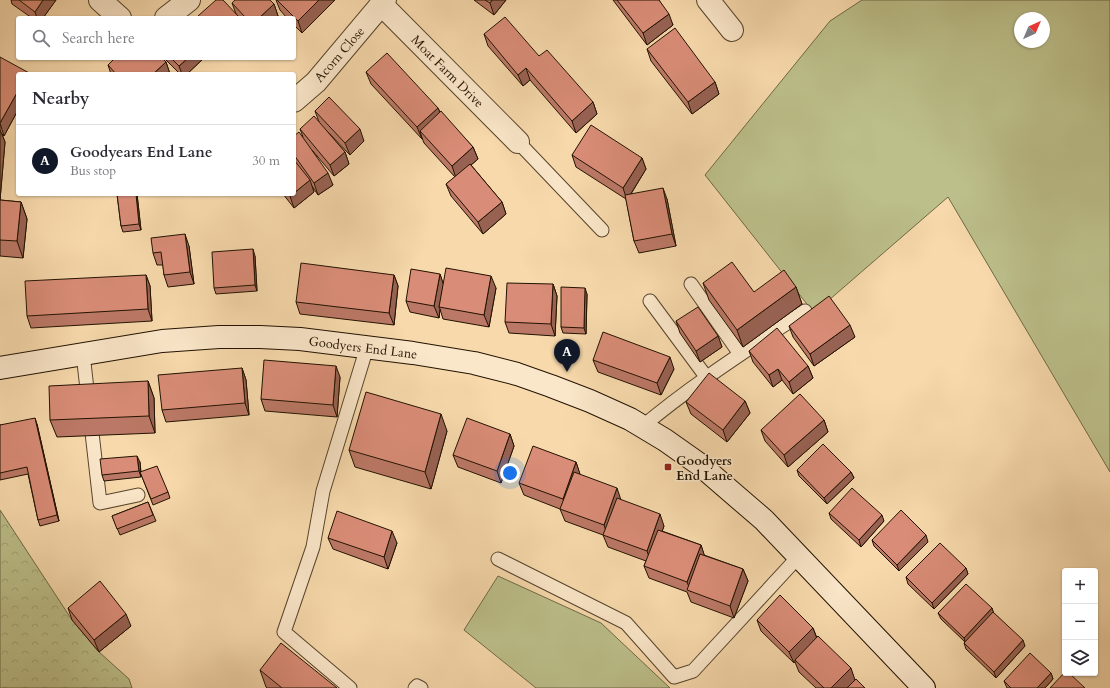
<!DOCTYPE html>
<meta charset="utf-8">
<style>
:root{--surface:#fff;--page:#f7f7f7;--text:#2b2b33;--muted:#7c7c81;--line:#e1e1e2;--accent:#111827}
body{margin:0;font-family:Cardo,serif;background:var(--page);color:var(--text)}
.controls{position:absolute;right:12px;bottom:12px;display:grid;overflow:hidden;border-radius:4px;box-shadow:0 1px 3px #0004}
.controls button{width:36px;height:36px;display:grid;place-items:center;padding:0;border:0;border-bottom:1px solid var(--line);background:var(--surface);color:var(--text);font:20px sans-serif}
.compass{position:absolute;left:1014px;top:12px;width:36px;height:36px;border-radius:50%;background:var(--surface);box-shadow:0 1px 3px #0004;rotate:44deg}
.you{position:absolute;left:510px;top:473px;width:14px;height:14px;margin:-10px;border:3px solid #fff;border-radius:50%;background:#1a73e8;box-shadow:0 0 0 6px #1a73e833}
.badge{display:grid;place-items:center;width:26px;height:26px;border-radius:50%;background:var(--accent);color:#fff;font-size:13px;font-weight:700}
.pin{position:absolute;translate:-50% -33px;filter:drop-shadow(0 1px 2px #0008)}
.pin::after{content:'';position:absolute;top:21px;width:14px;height:12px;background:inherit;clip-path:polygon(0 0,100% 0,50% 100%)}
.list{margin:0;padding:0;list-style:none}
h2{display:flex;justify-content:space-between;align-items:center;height:52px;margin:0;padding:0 16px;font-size:17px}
h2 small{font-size:13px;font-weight:400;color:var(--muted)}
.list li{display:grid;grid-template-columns:26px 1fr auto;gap:12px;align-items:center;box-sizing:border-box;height:72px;padding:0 16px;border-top:1px solid var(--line)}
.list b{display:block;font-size:15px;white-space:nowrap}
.list p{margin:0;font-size:13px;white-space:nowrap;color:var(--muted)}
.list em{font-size:13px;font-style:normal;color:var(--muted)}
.icon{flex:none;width:22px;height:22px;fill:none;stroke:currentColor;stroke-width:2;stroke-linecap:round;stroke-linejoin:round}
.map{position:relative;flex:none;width:1110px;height:688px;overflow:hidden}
.search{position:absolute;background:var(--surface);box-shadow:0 1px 3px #0004;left:16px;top:16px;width:280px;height:44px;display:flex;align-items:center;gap:10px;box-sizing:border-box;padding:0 14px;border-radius:4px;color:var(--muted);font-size:15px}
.panel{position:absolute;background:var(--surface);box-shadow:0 1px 3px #0004;left:16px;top:72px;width:280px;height:124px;border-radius:4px}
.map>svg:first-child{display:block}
.green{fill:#bcbf8a;stroke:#6f6845;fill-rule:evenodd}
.forest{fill:url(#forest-crowns);stroke:#6f6845}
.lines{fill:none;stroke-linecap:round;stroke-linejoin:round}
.lane-casing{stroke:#57442b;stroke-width:15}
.street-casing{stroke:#57442b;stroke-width:24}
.secondary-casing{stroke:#221200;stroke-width:24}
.lane{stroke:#fae6c9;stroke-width:13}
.street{stroke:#fae6c9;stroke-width:22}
.secondary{stroke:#fae6c9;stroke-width:22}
.wall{fill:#bb7866;stroke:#221200}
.shaded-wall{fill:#986253;stroke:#221200}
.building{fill:#d98c77;stroke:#221200}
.poi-dot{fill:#8f2418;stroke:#fae6c9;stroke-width:1.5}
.labels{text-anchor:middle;stroke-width:3;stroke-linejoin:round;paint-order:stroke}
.street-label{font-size:13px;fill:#221200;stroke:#fae6c9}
.poi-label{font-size:13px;font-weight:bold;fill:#221200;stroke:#fae6c9;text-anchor:start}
</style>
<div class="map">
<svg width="1110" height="688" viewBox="0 0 1110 688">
<defs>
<pattern id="forest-crowns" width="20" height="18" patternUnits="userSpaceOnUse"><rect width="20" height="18" fill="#bcbf8a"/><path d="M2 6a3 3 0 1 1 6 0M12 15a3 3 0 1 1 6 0" fill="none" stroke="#a1a375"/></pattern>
</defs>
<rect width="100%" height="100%" fill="#f7d9ac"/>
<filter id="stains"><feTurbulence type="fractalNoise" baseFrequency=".005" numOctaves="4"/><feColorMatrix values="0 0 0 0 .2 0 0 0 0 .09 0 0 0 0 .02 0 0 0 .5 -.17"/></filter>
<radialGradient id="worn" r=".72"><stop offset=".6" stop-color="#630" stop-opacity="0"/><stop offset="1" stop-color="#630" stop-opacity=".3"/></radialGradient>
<path class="green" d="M862,0h248v472l-162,-275 -134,116 -109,-138 125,-154zM1020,18h24v24h-24z
M498,576l103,47 69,65h-134l-72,-58z"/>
<path class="forest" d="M0,510l72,110 27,32 30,27 3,9h-132z"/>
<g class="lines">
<defs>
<path id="lane" d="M518,142l84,88
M691,284l49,70
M650,301l57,77
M83,354l17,149 38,-8
M642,427c51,-43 108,-79 163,-116
M498,559l128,64 48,54 19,-6 106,-115
M350,688l-66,-56 29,-85 10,-56 44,-144
M415,688l2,-2 4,2"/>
<path id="street" d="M100,0l20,18
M708,0l24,30
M381,4l137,138
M166,18l23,-18
M294,101l22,-19 69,-82"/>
<path id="secondary" d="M0,368l162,-27 57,-4h41l40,2 113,14 61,10 43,11 34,12 39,15 40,18 35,21 34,24 65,56 160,168"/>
</defs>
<use href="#lane" class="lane-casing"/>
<use href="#street" class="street-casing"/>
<use href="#secondary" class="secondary-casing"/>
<use href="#lane" class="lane"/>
<use href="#street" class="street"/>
<use href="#secondary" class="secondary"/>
</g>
<path class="wall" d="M11,0h45l-13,18h-11l-20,-14z
M276,0h59l-33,33 -8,-8v-7h-7l-7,-8z
M474,0h32l-12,15z
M613,0h46l14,25 -26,20z
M232,3l42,1 4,12 -3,2h-76l-1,-2 38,-2z
M484,34l109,68 4,12 -21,19 -46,-53 -7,6 -35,-40z
M647,49l68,33 4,12 -27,20 -41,-53z
M0,57l18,17v36l-14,26 -2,-2 3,8 -5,58 21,2 6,17 -4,39 -23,-2z
M164,58h40l-17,16h-7z
M166,62l4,12h-59l-3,-9z
M366,72l72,36 2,4 33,35 5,12 -7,6 31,37 4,12 -23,20 -32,-38 -5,-12 9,-7 -31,-34 -2,-5v1l-51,-55z
M315,111l49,30 -14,14 -24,-25 19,22 4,12 -15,12 -22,-26 21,35 -15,10 -6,-9 2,6 -20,16 -11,-14h11v-58l9,1 -3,-8 19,-7z
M572,155l70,3 4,11 -15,25 36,5 9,47 -37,7 -5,-12 -8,-42 -50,-32z
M117,194h20l4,36 -18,2 -2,-6z
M189,246l5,38 -26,3 -4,-12 -1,-10h-6l-4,-12z
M255,256l2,35 -41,3 -2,-6z
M440,274l3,10 53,4 -7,39 -46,-8 -3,-10 -1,9 -29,-6 -4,-11z
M146,275l4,11 2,35 -121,7 -4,-12z
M394,275l4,11 -4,39 -94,-11 -4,-12z
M703,283l51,9 42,-5 6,17 -59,43 -34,-47z
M553,284l4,12 -2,40 -46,-3 -4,-11z
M587,294l-1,40 -23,-1 -2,-6z
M676,321l42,15 4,11 -22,15 -20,-29z
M789,326l66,11 -41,29 -21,-29z
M749,351l59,15 5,12 -20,16 -11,-14 -9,7 -20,-25z
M593,360l81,9 -13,26 -63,-23z
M242,368l4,12 3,35 -83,7 -4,-12z
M340,377l-3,40 -72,-6 -4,-12z
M148,381l6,17 1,35 -98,4 -7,-17z
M745,401l5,12 -23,29 -36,-28 -5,-12z
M824,420l4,12 -40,35 -23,-26 -4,-11z
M37,424l22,97 -19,5 -2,-6 -10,-46 -28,6v-55z
M447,431l-16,58 -76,-22 -6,-17z
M510,434l4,12 -13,37 -43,-16 -5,-12z
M140,462l1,10 27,20 2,6 -17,7 -12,-31v3l-37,4 -2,-6z
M576,462l4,13 84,51 -2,5 39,14 3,10 39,14 5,12 -14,37 -43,-16 -4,-10 -38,-14 -5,-12 2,-5 -38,-14 -5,-12 -38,-14 -5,-12 -36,-14 -5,-12z
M797,470l54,2 3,6 -27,26 -28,-28z
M148,502l8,19 -36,14 -8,-19z
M829,513l55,8 -23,26 -30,-28z
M328,538l69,5 -9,26 -55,-20z
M872,540l56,2 -29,29 -25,-25z
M966,568l2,6 -34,35 -26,-25 -2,-7z
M68,608l63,18 -32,26 -27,-32z
M992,608l1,4 32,34 -29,32 -30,-29 -2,-6 1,-1 -24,-23 -3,-6z
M757,620l56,8 4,10 38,42 10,8h-49l-17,-16 -4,-10 -1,1 -33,-32z
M260,670l77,18h-70l-1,-1z
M1051,673l2,6 -8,9h-38l-3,-7z"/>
<path class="shaded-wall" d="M43,0h13l-13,18h-6l-2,-6z
M319,0h16l-33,33 -4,-12z
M492,0h14l-12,15 -4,-12z
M274,4l4,12 -3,2h-16z
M669,14l4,11 -26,20 -4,-12z
M188,58h16l-17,16h-5l-3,-8z
M166,62l4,12h-17z
M526,68l4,12 -7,6 -5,-11z
M715,82l4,12 -27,20 -4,-12z
M18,91v19l-14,26 -4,-13z
M593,102l4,12 -21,19 -4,-12z
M438,108l5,12 -23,11 2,7v1l-5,-12z
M360,129l4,12 -14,14 -5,-12z
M0,130l5,12 -5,58z
M473,147l5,12 -22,19 -4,-12z
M345,152l4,12 -15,12 -4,-11z
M642,158l4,11 -19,31 -4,-12z
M328,173l5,12 -15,10 -4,-12z
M310,180l4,12 -20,16 -4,-12 3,-2h1v-1z
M663,188l4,11 9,47 -4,-12z
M136,194h1l4,36 -2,-6z
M21,202l6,17 -4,39 -6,-17z
M502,202l4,12 -23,20 -5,-12z
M185,234l4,12 5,38 -4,-12z
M253,249l2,7 2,35 -2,-6z
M440,274l4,12 -5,21 1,2 -1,9 -5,-12z
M146,275l4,11 2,35 -4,-12z
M394,275l4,11 -4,39 -5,-12z
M491,276l5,12 -7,39 -5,-12z
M553,284l4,12 -2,40 -4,-12z
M796,287l6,17 -59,43 -6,-17z
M585,288l2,6 -1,40 -2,-6z
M850,325l5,12 -41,29 -4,-12z
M718,336l4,11 -22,15 -4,-11z
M670,357l4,12 -13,26 -4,-12z
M336,366l4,11 -3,40 -4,-12z
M808,366l5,12 -20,16 -4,-12z
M242,368l4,12 3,35 -4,-12z
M778,369l4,11 -9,7 -4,-12z
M148,381l6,17 1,35 -6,-17z
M745,401l5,12 -23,29 -4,-12z
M441,414l6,17 -16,58 -6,-17z
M35,418l2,6 22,97 -2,-6z
M824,420l4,12 -40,35 -4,-12z
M510,434l4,12 -13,37 -4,-12z
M137,456l3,6 1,15 -2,-6z
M576,462l4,12 -13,37 -4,-12z
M851,472l3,6 -27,26 -3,-6z
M617,488l4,12 -13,37 -4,-12z
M660,514l4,12 -13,37 -4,-12z
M882,515l2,6 -23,26 -2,-7z
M392,531l5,12 -9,26 -4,-12z
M926,535l2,7 -29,29 -2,-6z
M701,545l4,12 -14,35 -4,-10z
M966,568l2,6 -34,35 -2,-6z
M743,569l5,12 -14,37 -4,-12z
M992,608l2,6 -28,30 -2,-6z
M126,614l5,12 -32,26 -5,-12z
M813,628l4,11 -22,21v2l-1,1 -5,-11z
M1023,640l2,6 -29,32 -2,-6z
M851,668l4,12 -8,8h-16z
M1051,673l2,6 -8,9h-8z"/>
<path class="building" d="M19,0h24l-8,12z
M216,0h7l16,17 -1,1h-38l-2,-2z
M235,0h35l4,4 -15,14h-13l-14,-15z
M277,0h42l-21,21z
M485,0h7l-2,3z
M617,0h42l10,14 -26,19z
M505,17l34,39 8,-6 46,52 -21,19 -46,-53 -8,7 -34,-41z
M675,28l40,54 -27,20 -41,-53z
M387,53l51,55 -21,19 -51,-55z
M0,57l31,17h-13v17l-18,32z
M115,58h47l4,4 -13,12h-37l-8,-9z
M171,58h17l-9,8z
M329,97l31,32 -15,14 -30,-32z
M441,111l32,36 -21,19 -32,-35z
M314,116l31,36 -15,13 -30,-36z
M591,125l51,33 -19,30 -51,-33z
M299,132l29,41 -14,10 -20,-28v-19z
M294,160l16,20 -16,13z
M470,164l32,38 -24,20 -32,-38z
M663,188l9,46 -38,7 -9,-46z
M117,194h19l3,30 -18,2z
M0,200l21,2 -4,39 -17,-1z
M185,234l5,38 -26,3 -3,-23 -8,1 -2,-15z
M253,249l2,36 -41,3 -2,-36z
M732,262l22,30 30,-22 12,17 -59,43 -34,-47z
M301,263l93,12 -5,38 -93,-11z
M446,268l45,8 -7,39 -45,-8z
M411,269l29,5 -6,32 -28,-5z
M146,275l2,34 -121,7 -2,-35z
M507,283l46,1 -2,40 -46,-2z
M561,287l24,1 -1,40 -23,-1z
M829,296l21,29 -40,29 -21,-28z
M698,307l20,29 -22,15 -20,-30z
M777,328l31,38 -19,16 -11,-13 -9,6 -20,-24z
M603,332l67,25 -13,26 -64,-23z
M264,360l72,6 -3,39 -72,-6z
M242,368l3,35 -83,7 -4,-35z
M709,373l36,28 -22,29 -37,-28z
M148,381l1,35 -99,4 -1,-34z
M366,392l75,22 -16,58 -76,-22z
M800,394l24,26 -40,35 -23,-25z
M35,418l22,97 -19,5 -11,-53 -27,6v-48z
M467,418l43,16 -13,37 -44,-16z
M823,444l28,28 -27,26 -27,-28z
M533,446l43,16 -13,37 -44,-16z
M137,456l2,15 -37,4 -2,-16z
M157,466l11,26 -17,7 -11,-27z
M574,472l43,16 -13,37 -44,-16z
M852,488l30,27 -23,25 -30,-27z
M617,498l43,16 -13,37 -44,-16z
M148,502l5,13 -36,14 -5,-13z
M901,510l25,25 -29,30 -25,-25z
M337,511l55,20 -8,26 -56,-19z
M658,530l43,15 -14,37 -43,-16z
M940,543l26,25 -34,35 -26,-26z
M700,554l43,15 -13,37 -43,-16z
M100,581l26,33 -32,26 -26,-32z
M966,584l26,24 -28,30 -26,-25z
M780,595l33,33 -24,24 -32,-32z
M993,612l30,28 -29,32 -30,-29z
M818,636l33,32 -20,20h-7l-29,-28z
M281,643l56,45h-55l-22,-18z
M1030,653l21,20 -14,15h-26l-7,-7z
M1065,672v1h4l16,15h-35z
M856,679l9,9h-18z"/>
<rect class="poi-dot" x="664" y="463" width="8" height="8" rx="2"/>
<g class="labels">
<g class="street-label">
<text transform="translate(339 54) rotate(-49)" y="5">Acorn Close</text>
<text transform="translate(448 71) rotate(45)" y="5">Moat Farm Drive</text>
<text transform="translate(363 347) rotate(7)" y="5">Goodyers End Lane</text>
</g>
<g class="poi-label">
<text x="676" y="465">Goodyers<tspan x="676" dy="15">End Lane</tspan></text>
</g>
</g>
<rect width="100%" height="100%" filter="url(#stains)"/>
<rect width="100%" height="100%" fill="url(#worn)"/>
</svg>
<div class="controls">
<button>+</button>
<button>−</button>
<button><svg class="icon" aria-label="layers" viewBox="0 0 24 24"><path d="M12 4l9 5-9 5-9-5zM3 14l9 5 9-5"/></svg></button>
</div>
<svg class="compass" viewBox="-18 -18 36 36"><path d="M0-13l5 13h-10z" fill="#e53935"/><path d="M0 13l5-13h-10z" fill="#7c7c81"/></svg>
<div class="you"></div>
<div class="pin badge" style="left:567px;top:372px">A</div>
<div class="search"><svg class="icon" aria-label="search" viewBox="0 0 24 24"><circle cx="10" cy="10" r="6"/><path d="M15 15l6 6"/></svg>Search here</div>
<section class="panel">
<h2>Nearby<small></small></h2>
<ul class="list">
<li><span class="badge">A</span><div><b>Goodyears End Lane</b><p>Bus stop</p></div><em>30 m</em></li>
</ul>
</section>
</div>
